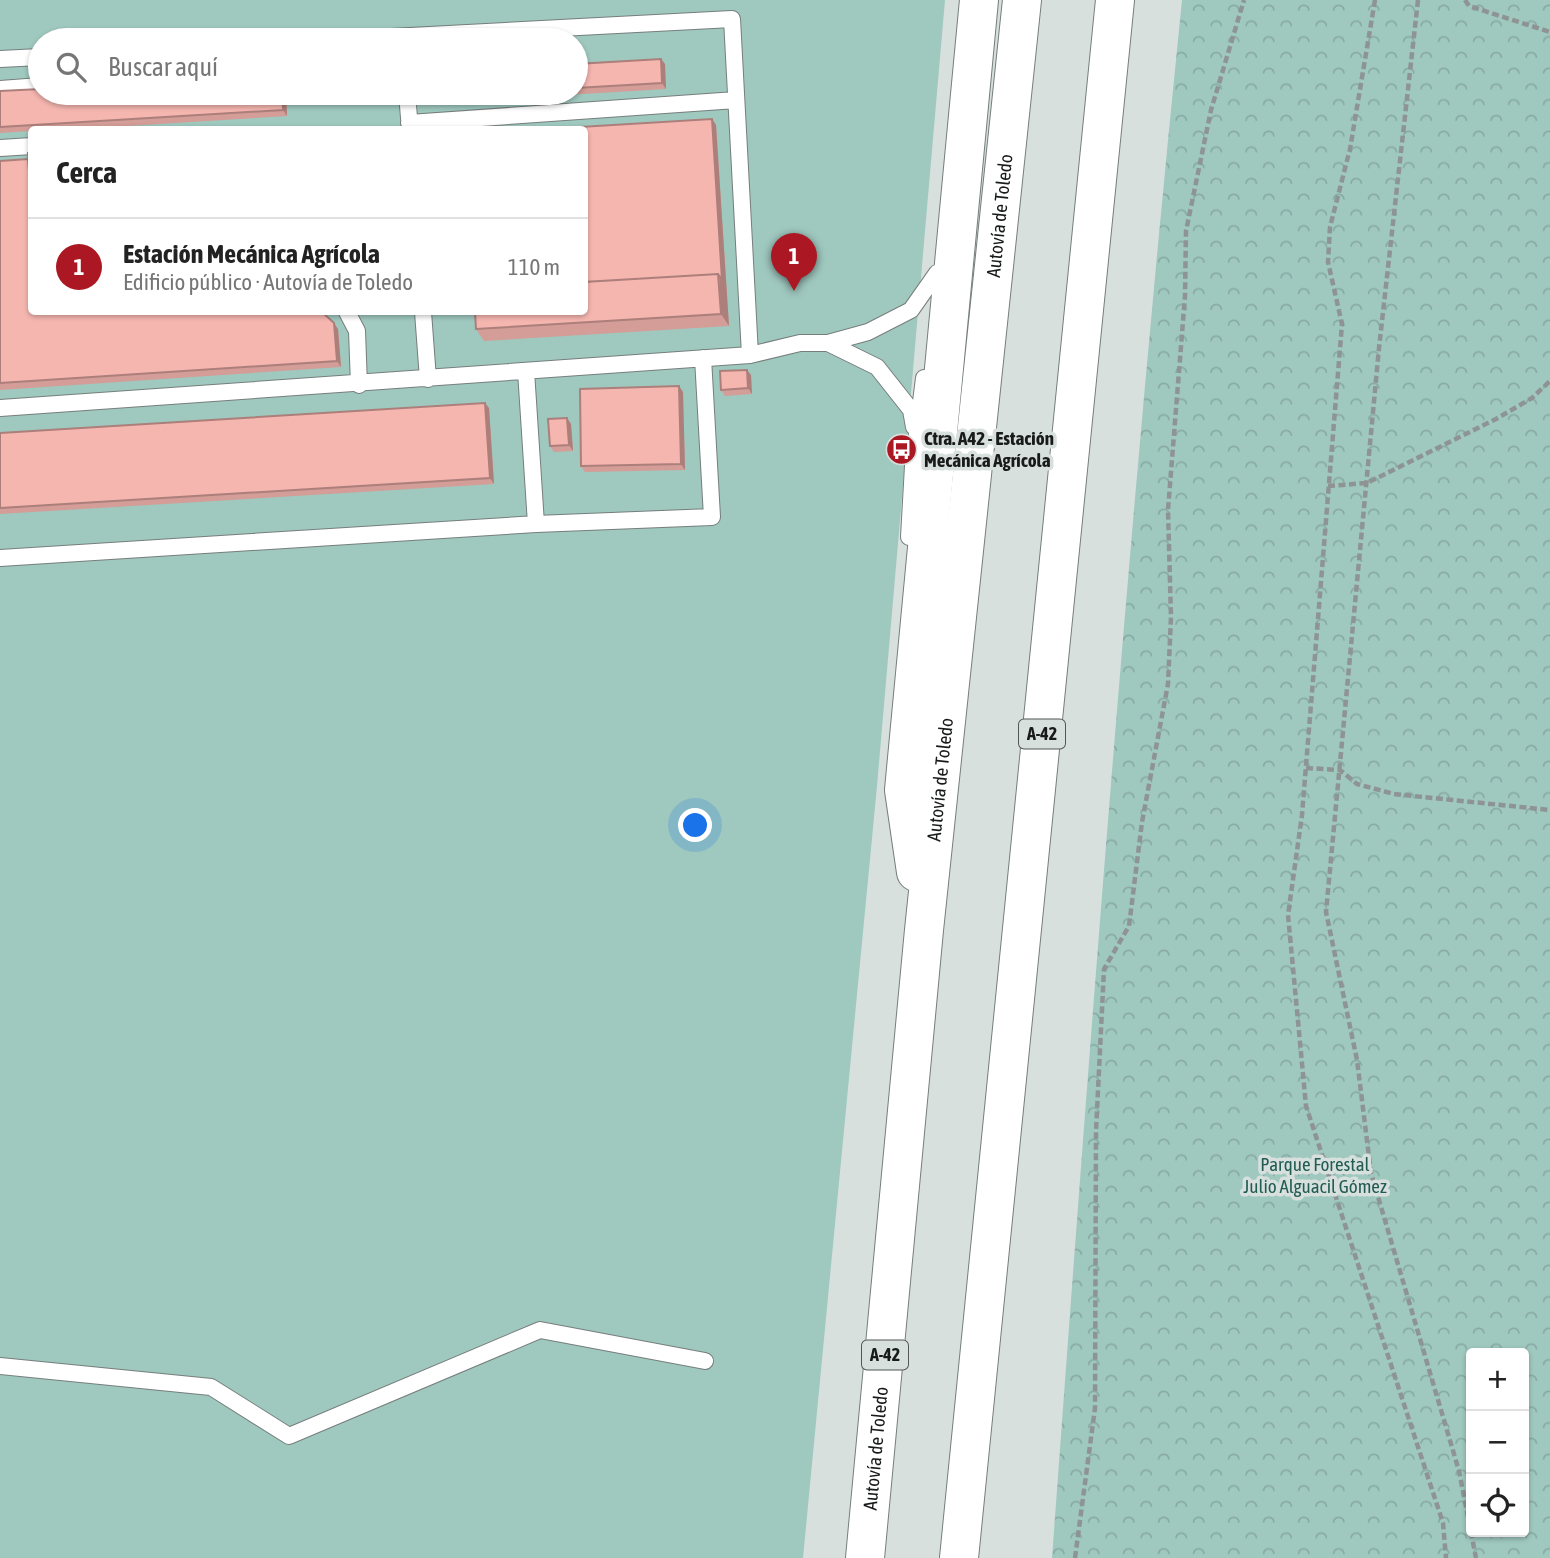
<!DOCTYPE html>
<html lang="es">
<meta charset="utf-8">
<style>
:root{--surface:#fff;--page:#f6f6f6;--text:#222;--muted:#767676;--line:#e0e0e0;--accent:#ab1722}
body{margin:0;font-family:"Asap Condensed",sans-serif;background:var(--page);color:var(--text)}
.controls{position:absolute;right:21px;bottom:21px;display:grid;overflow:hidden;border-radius:7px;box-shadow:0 2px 5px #0004}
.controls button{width:63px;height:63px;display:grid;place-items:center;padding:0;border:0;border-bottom:2px solid var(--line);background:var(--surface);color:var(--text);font:35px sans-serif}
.you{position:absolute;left:696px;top:826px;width:24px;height:24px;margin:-18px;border:5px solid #fff;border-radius:50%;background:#1a73e8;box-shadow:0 0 0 10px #1a73e833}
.badge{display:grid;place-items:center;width:46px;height:46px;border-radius:50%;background:var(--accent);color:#fff;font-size:23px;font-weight:700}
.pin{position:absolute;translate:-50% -58px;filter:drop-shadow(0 2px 4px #0008)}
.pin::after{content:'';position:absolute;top:37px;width:24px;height:21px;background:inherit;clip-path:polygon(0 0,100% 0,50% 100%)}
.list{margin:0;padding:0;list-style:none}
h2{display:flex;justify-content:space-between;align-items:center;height:91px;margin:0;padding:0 28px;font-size:30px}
h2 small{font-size:23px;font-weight:400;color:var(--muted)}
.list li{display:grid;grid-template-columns:46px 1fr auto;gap:21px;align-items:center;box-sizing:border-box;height:98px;padding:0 28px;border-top:2px solid var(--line)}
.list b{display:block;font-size:26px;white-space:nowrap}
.list p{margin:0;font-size:23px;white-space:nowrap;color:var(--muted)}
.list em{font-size:23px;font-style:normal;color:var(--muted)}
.icon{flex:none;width:38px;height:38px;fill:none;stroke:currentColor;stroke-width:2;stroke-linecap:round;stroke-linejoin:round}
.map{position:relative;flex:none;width:1550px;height:1558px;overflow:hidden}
.search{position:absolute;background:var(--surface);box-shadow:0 2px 5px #0004;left:28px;top:28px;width:560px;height:77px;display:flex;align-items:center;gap:18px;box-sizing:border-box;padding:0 24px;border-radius:38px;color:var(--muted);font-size:26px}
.panel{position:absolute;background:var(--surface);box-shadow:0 2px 5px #0004;left:28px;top:126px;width:560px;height:189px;border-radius:7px}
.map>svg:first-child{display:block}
.green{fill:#9fc8bf;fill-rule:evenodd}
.forest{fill:url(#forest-crowns);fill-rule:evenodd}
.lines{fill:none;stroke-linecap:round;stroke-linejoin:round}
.service-casing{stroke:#767e7c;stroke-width:18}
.motorway-casing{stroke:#767e7c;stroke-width:40}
.path{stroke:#8e9493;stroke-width:4.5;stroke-dasharray:7 3.5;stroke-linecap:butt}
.service{stroke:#fff;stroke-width:16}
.motorway{stroke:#fff;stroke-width:38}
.wall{fill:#d49d97}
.shaded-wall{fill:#ac7f7b}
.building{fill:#f6b6b0;stroke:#ac7f7b;stroke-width:2}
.labels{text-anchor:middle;stroke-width:7;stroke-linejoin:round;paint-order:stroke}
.shield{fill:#d8e0de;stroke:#525655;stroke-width:2}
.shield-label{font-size:18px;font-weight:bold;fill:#181b1a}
.street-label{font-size:19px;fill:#181b1a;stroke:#d8e0de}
.poi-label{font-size:19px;font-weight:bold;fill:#181b1a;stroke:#d8e0de;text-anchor:start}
.park-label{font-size:19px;fill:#225d54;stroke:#d8e0de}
</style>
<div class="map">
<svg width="1550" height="1558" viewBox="0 0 1550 1558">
<defs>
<pattern id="forest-crowns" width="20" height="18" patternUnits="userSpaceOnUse" patternTransform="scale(1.75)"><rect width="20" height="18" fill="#9fc8bf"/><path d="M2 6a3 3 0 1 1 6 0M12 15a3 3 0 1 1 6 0" fill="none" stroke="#88aba4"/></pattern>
</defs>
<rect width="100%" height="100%" fill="#d8e0de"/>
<path class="green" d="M0,0h945l-68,786 -74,772h-803zM40,40h536v53h-536zM32,130h552v182h-552z"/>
<path class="forest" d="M1182,0h368v1558h-498c38,-520 77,-1039 130,-1558zM1471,1353h53v179h-53z"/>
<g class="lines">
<defs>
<path id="service" d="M334,40l398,-21 18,336
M0,59l40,-2
M0,89l40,-3
M407,93l3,37
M409,123l327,-23
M0,148l32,-2
M347,312l10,19 2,54
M423,312l5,67
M828,343l49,24 34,43 3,17
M526,371l10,153
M0,408l750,-53 50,-12h28l40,-11 43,-22 26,-37
M909,537l4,-71 11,-88
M0,558l536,-34 176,-7 -9,-159
M0,1366l211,21 78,49 251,-106 165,31"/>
<g id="motorway">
<path d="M916,872l-12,-82 75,-790"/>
<path id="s1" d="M865,1558l59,-628 98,-930"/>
<path d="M959,1558l156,-1558"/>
</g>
</defs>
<use href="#service" class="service-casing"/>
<use href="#motorway" class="motorway-casing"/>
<path class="path" d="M1375,0l-25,149 -20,78 -2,35 14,62 -40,491 -14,100 18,191 137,417 3,35
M1418,0l-39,348 -53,564 31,148 14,113 88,298 17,87
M1465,0l4,6 81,26
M1328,486l39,-3 129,-64 36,-21 18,-17
M1306,768l34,2 17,14 37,10 156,16
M1075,1558l20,-150 1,-277 8,-162 25,-43 13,-104 26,-138 3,-67 -3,-107 17,-214 1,-65 25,-121 33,-110"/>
<use href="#service" class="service"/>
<use href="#motorway" class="motorway"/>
</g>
<path class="wall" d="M661,59l4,5 1,25 -199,12 -4,-6v-2h113v-29z
M0,91l40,2h246l1,23 -225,14h-30v1l-32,2z
M712,119l4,6 13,201 -245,15 -8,-12z
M0,161l32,151 306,17 3,38 -341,23z
M751,375l1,19 -27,2 -4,-6z
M683,392l2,78 -100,2 -4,-6z
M489,408l5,76 -494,30v-81z
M567,418l4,6 2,27 -19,1 -4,-6z"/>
<path class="shaded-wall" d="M661,59l4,5 1,25 -4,-6z
M282,93h4l1,23 -4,-6z
M712,119l4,6 13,201 -8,-12z
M334,323l4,6 3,38 -4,-6z
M747,370l4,5 1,19 -4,-6z
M679,386l4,6 2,78 -4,-6z
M485,403l4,5 5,76 -4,-6z
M567,418l4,6 2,27 -4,-6z"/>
<path class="building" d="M661,59l1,24 -86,5v-24z
M40,89v4h242l1,17 -283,17v-36z
M463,93h42l-42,2z
M712,119l10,161 -4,-6 -134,8v-152h-54z
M28,153h4v55z
M28,159l4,49v104h290l12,11 3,38 -337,22v-222z
M718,274l3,40 -245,15 -1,-17h109v-30z
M747,370l1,18 -27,2 -1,-19z
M679,386l2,78 -100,2 -1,-77z
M485,403l5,75 -490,30v-75z
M567,418l2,27 -19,1 -2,-27z"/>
<defs>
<symbol id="bus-disc" viewBox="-11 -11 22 22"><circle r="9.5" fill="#ab1722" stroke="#d8e0de"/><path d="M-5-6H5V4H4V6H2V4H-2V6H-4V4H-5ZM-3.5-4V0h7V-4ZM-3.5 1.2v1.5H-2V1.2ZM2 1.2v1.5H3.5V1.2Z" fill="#fff"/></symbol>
</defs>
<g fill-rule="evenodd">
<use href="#bus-disc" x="884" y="432" width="35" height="35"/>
</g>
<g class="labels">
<g class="shield">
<rect x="1019" y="719.5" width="46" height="29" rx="5"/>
<rect x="862" y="1340.5" width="46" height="29" rx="5"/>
</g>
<g class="shield-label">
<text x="1042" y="740">A-42</text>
<text x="885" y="1361">A-42</text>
</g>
<g class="street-label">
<text dy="7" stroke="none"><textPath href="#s1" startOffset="1349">Autovía de Toledo</textPath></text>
<text dy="7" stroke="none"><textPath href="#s1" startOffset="782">Autovía de Toledo</textPath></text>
<text dy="7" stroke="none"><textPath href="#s1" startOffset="110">Autovía de Toledo</textPath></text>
</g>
<g class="poi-label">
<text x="924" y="445">Ctra. A42 - Estación<tspan x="924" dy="22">Mecánica Agrícola</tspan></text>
</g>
<g class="park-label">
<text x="1315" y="1171">Parque Forestal<tspan x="1315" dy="22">Julio Alguacil Gómez</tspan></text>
</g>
</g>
</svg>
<div class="controls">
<button>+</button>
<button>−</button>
<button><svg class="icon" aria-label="locate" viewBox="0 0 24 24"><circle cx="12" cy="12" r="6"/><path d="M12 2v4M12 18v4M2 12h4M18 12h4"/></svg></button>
</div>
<div class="you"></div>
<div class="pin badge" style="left:794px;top:291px">1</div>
<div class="search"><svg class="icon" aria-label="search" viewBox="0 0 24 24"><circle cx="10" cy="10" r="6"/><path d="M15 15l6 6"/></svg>Buscar aquí</div>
<section class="panel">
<h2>Cerca<small></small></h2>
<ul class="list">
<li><span class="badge">1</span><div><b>Estación Mecánica Agrícola</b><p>Edificio público · Autovía de Toledo</p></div><em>110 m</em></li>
</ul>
</section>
</div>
